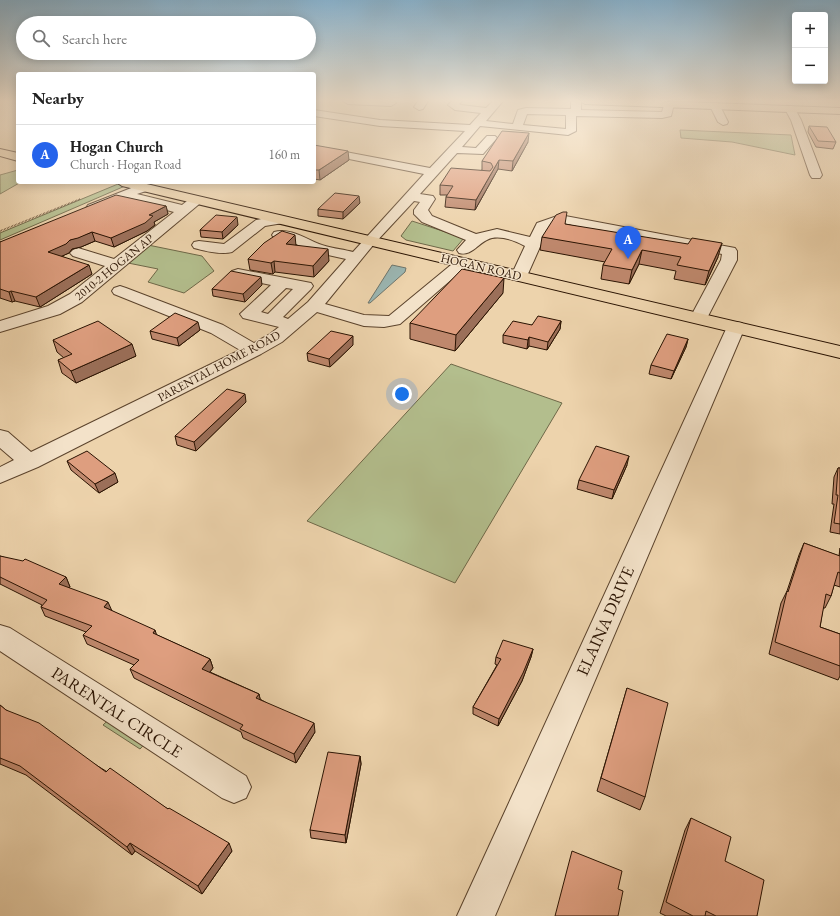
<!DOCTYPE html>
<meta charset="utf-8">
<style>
:root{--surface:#fff;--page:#f2f2f2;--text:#222;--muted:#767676;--line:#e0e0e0;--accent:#2563eb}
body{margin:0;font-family:"EB Garamond",serif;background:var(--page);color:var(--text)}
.controls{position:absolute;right:12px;top:12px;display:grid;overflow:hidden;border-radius:4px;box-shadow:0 2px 10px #0003}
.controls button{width:36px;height:36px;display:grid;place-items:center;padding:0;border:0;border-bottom:1px solid var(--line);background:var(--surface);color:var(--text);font:20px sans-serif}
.you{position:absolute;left:402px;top:394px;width:14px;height:14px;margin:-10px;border:3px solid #fff;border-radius:50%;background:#1a73e8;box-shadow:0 0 0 6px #1a73e833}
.badge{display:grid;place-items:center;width:26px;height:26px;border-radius:50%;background:var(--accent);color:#fff;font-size:13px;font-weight:700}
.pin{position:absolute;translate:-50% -33px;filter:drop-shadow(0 1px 2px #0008)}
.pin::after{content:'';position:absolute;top:21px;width:14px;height:12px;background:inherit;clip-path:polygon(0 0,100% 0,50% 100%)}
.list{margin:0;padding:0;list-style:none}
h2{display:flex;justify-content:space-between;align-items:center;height:52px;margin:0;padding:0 16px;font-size:17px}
h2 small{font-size:13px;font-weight:400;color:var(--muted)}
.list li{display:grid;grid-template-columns:26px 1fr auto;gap:12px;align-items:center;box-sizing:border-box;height:60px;padding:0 16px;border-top:1px solid var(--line)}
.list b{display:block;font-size:15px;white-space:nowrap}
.list p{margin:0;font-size:13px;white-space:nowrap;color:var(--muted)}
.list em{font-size:13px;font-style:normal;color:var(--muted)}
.icon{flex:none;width:22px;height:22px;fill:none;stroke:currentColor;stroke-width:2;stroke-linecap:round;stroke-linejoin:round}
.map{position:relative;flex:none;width:840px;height:916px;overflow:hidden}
.search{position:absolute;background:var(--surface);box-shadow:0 2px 10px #0003;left:16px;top:16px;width:300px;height:44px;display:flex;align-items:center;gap:10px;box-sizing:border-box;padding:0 14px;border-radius:22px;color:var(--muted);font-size:15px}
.panel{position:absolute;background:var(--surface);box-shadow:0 2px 10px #0003;left:16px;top:72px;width:300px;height:112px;border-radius:4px}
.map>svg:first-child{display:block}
.green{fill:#b3be8d;stroke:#6e6848}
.water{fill:#9bb6b2;stroke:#6e756c}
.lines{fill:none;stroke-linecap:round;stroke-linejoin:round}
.minor-casing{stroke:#5b432c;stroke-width:2}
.major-casing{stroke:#2a1302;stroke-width:2}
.highway-casing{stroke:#2a1302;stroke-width:2}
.path{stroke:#2a1302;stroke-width:1.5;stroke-dasharray:0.5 1;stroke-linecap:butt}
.minor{fill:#f3e2c9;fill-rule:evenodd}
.major{fill:#edd3ac;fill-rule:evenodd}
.highway{fill:#edd3ac;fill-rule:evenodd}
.wall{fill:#bf886d;stroke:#2a1302}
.shaded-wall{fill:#9b6f59;stroke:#2a1302}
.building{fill:#de9e7f;stroke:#2a1302}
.labels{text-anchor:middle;stroke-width:3;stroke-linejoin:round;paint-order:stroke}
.far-street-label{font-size:12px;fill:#2a1302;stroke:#f3e2c9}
.near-street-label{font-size:17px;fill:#2a1302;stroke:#f3e2c9}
</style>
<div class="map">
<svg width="840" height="916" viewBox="0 0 840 916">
<rect width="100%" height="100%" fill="#edd3ac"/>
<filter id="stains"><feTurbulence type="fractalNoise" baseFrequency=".005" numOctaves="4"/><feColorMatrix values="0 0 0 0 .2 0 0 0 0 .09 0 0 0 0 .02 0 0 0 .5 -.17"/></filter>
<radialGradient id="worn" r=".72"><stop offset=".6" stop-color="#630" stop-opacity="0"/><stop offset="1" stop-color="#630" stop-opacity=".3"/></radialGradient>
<path class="green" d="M680,130l111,5 4,20 -63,-13 -51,-4z
M18,170v12h3l-21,12v-19z
M118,184l7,2 -125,54v-7z
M412,221l52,17 -11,13 -47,-11 -5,-4z
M148,245l54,11 12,15 -30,22 -36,-11 10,-13 -30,-6z
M451,364l111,39 -107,180 -148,-62z
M119,710l36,23 -15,16 -37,-24z"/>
<path class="water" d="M392,265l14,3 -1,4 -35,31h-2z"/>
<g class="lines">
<defs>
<path id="minor" d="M343,101h51l2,2 -5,3 -43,-2z
M418,101h10l-5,8 -4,1 -5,-3z
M452,101h10l-3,3 2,1 25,3 7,-7h10l-17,20 27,3 5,-14 8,-2 45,1v-8h10v9l81,2 3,-10h8l1,2 -3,12 -9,2 -86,-2v15l-8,4 -88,-9 -18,21 14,1 11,-12h8l2,2 -14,16 -26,-1 -37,41 13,2 2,3 -7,11 4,6 44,18 21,-5 33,8 7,-14 23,-8 175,33 2,3v9l-32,62 -6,1 -6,-1 -3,-4 31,-58 1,-6 -161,-31 -13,6 -21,47 -2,3h-12l-2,-3 14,-30c-10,-5 -21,-10 -33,-8 -13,3 -20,19 -33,15l-2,-3 9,-10 -44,-18 -8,-8v-4l6,-8 -6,-1 -40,43 -49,60 39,11 25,1 68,-56h10l3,3 -3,3 -67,58 -16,3 -20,-1 -47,-14 -35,30 -21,12 -223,113 -38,16v-16l14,-7 -14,-12v-18l8,2 23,20 209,-102 -29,-17 -97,-39 -2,-3 2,-3 6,-2 6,2 97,37 31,18 16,-9 9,-7 -36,-9 -3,-4 31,-29 -39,-8 -2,-3 2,-3 6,-2 73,14 2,3 -2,3 -28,28 5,2 20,-17 38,-43 -36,-8 -18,-9 -18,-4 -2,-3 2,-3c16,-4 30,6 45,12 10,4 23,5 34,8l71,-78 -110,-22v-6l116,22 35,-37 -85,-5 -66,-10v-6l66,10 90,5 11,-12 -26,-3 -7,-5zM527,114l39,1v14l-43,-4zM286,288l7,1 -25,25 -7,-2z
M715,103l4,1 9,18 -1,2 -4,1 -5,-3 -8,-16z
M790,106l4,1 7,13 21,55 -2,3h-8l-2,-3 -19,-55 -6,-11z
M144,183l6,4 -1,3 -12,4 45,11 10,-8h10l2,3 -122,102 -22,12 -60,18v-11l48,-15 22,-12 35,-28 -32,-10 -3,-3 3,-3 5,-2 36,11 60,-47 -49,-13 -32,13 -5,-1 -2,-3 2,-3z
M278,216l5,1 2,3 -2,3 -18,3 -33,26c-11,3 -27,-1 -38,-4l-2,-3 2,-3 5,-1 25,3 32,-24z
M736,322l6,1 3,4 -250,589h-38l270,-589 3,-4z
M0,625l10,3 236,148 5,11 -5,11 -12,5 -12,-5 -222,-147z"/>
<path id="major" d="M0,149l18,4v8l-18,-5z
M116,182h22l702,164v12l-718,-172z"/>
<path id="highway" d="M580,101h76l184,7v6l-255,-10z"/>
</defs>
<use href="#minor" class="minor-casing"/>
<use href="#major" class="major-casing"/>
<use href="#highway" class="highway-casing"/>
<path class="path" d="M0,231l80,-32"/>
<use href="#minor" class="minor"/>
<use href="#major" class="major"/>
<use href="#highway" class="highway"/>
</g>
<path class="wall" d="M809,126l27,16 -3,7 -17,-2 -8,-15z
M528,142l-16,29 -14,-2 -23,41 -30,-3 1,-10 1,-2h-7v-10l42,-15v-9z
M314,145l35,15 -29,20 -6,-1z
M275,182h11l-2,1z
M360,203l-17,16 -25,-3v-7z
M166,206l2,8 -14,8 1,3 -8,6 -33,16 -19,-6 -14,6 -9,2 -3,4 -7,3 30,18 -52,33 -25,-6 -3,1 -12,-4v-56z
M565,224l153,33 -13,28 -31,-6 2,-8 -37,-7 -10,20 -28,-5 2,-14 2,-3 -65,-12 2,-13z
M238,225l-15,14 -22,-2 -1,-7z
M296,245l33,16 -15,16 -39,-5 -2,2 -23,-4 -2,-11z
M262,285l-17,17 -32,-6 -1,-7z
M503,293l-48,58 -45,-12v-16z
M561,321l-1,8 -13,21 -18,-4 -2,3 -24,-6v-8l29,-10z
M200,330l-21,16 -27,-7 -2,-8z
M688,339l-2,8 -15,32 -22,-5 2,-9z
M53,340l83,16 -60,27 -14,-10 -4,-13 6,-2 -7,-6z
M353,345l-23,22 -22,-6 -1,-8z
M246,402l-50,49 -19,-6 -2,-9z
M67,461l51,21 -19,11 -28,-23z
M627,465l-15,34 -35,-10 2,-9z
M838,468h2v66l-10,-2 4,-28h-2l2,-27z
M804,543l35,13 1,-8v39l-6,-2 -3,11 -6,12h-2l-3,19 20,7v42l-2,4 -69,-26 12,-51 6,-12 12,-36z
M0,556l66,21 4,10 -1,1 88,47 53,24 3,9 -3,4 49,22 1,5 55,33 -19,31 -53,-25 -2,-6 -107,-54 -4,-9 4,-4 -47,-21 -4,-9 3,-3 -41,-16 -4,-9 1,-2 -42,-21z
M533,649l-2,8 -9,24 -24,45 -25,-12v-7l24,-42 -2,-1 1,-7z
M627,688l18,109 -5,13 -43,-19z
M0,705l6,5 162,99 64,42 -30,43 -67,-43 -3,4 -106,-80 -26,-11z
M360,756l1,8 -15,79 -35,-5 -1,-8z
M691,818l34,43 32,55h-91l-6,-3 25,-83z"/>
<path class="shaded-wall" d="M529,133l-1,9 -16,29 1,-10z
M348,151l1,9 -29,20 -1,-10z
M499,160l-1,9 -23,41 1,-10z
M359,196l1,7 -17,16v-7z
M166,206l2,8 -14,8 1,3 -8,6 -33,16 -3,-9 38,-23z
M237,217l1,8 -15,14 -1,-7z
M92,232l3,9 -14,6 -9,2 -3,4 -18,8 -3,-9 22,-12z
M295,235l1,11 -10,-2z
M722,243l-4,14 -13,28 4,-14z
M328,249l1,12 -15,16 -1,-11z
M642,250l-3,14 -10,20 3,-14z
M274,261l1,11 -2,2 -2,-11z
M89,265l3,9 -52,33 -4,-10z
M261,277l1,8 -17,17 -2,-8z
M504,278l-1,15 -48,58 1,-16z
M11,291l4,10 -3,1 -3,-10z
M561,321l-1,8 -13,21 1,-8z
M198,322l2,8 -21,16 -2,-8z
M353,336v9l-23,22 -1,-8z
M529,337v9l-2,3 1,-9z
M688,339l-2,8 -15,32 3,-8z
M132,344l4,12 -60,27 -5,-12z
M245,394l1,8 -50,49 -2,-9z
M629,456l-2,9 -15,34 2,-9z
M115,473l3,9 -19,11 -4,-9z
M66,577l4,10 -7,6 -4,-9z
M108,602l4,9 -8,-4z
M155,630l3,9 -5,-6z
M533,649l-2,8 -9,24 -24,45 1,-7z
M210,659l3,9 -8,10 -3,-9z
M259,694l2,9 -5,-5z
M314,723l1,9 -19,31 -2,-9z
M360,756l1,8 -15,79 -1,-8z
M130,843l5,8 -3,4 -5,-8z
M229,843l3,8 -30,43 -4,-8z"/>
<path class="building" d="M809,126l18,1 9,15 -18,-1z
M502,131l27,2 -16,28 -14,-1 -23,40 -30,-3 7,-11 -13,-1 11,-17 39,3 3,-4 -2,-4 -9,-2z
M314,145l34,6 -29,19h-5z
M335,193l24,3 -16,16 -25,-3z
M116,195l50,11 -17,9 4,1 -8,7 -34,15 -19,-6 -14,6 -8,2 -4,4 -18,8 41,13 -53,32 -25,-6 -2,1 -9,-3v-47z
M563,212h4l-2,12 123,20 4,-6 30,5 -13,28 -32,-6 4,-8 -39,-7 -10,20 -29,-5 9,-16 -70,-12 14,-22z
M216,215l21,2 -15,15 -22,-2z
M282,231l13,4 -9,9 42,5 -15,17 -39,-5 -3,2 -23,-4 16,-16z
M462,269l42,9 -48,57 -46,-12z
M231,271l30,6 -18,17 -31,-5z
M175,313l23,9 -21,16 -27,-7z
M538,316l23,5 -13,21 -19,-5 -1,3 -25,-5 10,-14 19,4z
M98,321l34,23 -61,27 -13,-11 14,-6 -19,-14z
M331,331l22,5 -24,23 -22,-6z
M667,334l21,5 -14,32 -23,-6z
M227,389l18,5 -51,48 -19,-6z
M596,446l33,10 -15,34 -35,-10z
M87,451l28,22 -20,11 -28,-23z
M838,468h2v56l-6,-1 4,-28h-2z
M804,543l36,13v17l-2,-1 -7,24 -5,-2 -6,33 20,7v32l-65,-24 12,-51 1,1z
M0,556l23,5 2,-2 41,18 -7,7 49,18 -4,5 51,23 -2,3 57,26 -8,10 57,25 -3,4 58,25 -20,31 -54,-25 3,-4 -113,-56 9,-9 -56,-25 9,-9 -51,-19 6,-7 -47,-23z
M503,640l30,9 -10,24 -24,46 -26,-12 28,-48 -5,-2z
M627,688l41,15 -23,94 -44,-19z
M0,705l6,5 33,13 67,49 4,-4 58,41 1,-1 60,35 -31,43 -68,-43 -3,4 -107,-81 -20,-8z
M328,752l32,4 -15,79 -35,-5z
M691,818l40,19 -6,24 39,19 -7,36h-41l-10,-5 -1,5h-12l-27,-14z
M572,851l50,20 -4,18 5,2 -5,25h-63z"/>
<linearGradient id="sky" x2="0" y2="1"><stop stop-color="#89b5d2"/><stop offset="0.44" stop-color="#f7ebda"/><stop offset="1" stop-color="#f7ebda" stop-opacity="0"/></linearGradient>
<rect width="840" height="229" fill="url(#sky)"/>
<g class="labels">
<g class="far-street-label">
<text transform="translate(114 267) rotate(-39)" y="4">2010-2 HOGAN AP</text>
<text transform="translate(481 267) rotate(13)" y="4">HOGAN ROAD</text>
<text transform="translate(219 366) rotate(-28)" y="4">PARENTAL HOME ROAD</text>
</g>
<g class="near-street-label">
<text transform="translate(605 621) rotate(-66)" y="6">ELAINA DRIVE</text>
<text transform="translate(117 712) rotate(33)" y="6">PARENTAL CIRCLE</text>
</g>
</g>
<rect width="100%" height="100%" filter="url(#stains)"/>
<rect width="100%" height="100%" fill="url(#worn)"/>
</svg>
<div class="controls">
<button>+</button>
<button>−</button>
</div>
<div class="you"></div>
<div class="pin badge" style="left:628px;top:259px">A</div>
<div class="search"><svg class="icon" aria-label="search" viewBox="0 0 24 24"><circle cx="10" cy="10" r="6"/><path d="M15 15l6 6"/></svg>Search here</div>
<section class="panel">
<h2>Nearby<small></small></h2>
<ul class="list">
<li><span class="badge">A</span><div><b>Hogan Church</b><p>Church · Hogan Road</p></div><em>160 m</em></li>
</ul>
</section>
</div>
